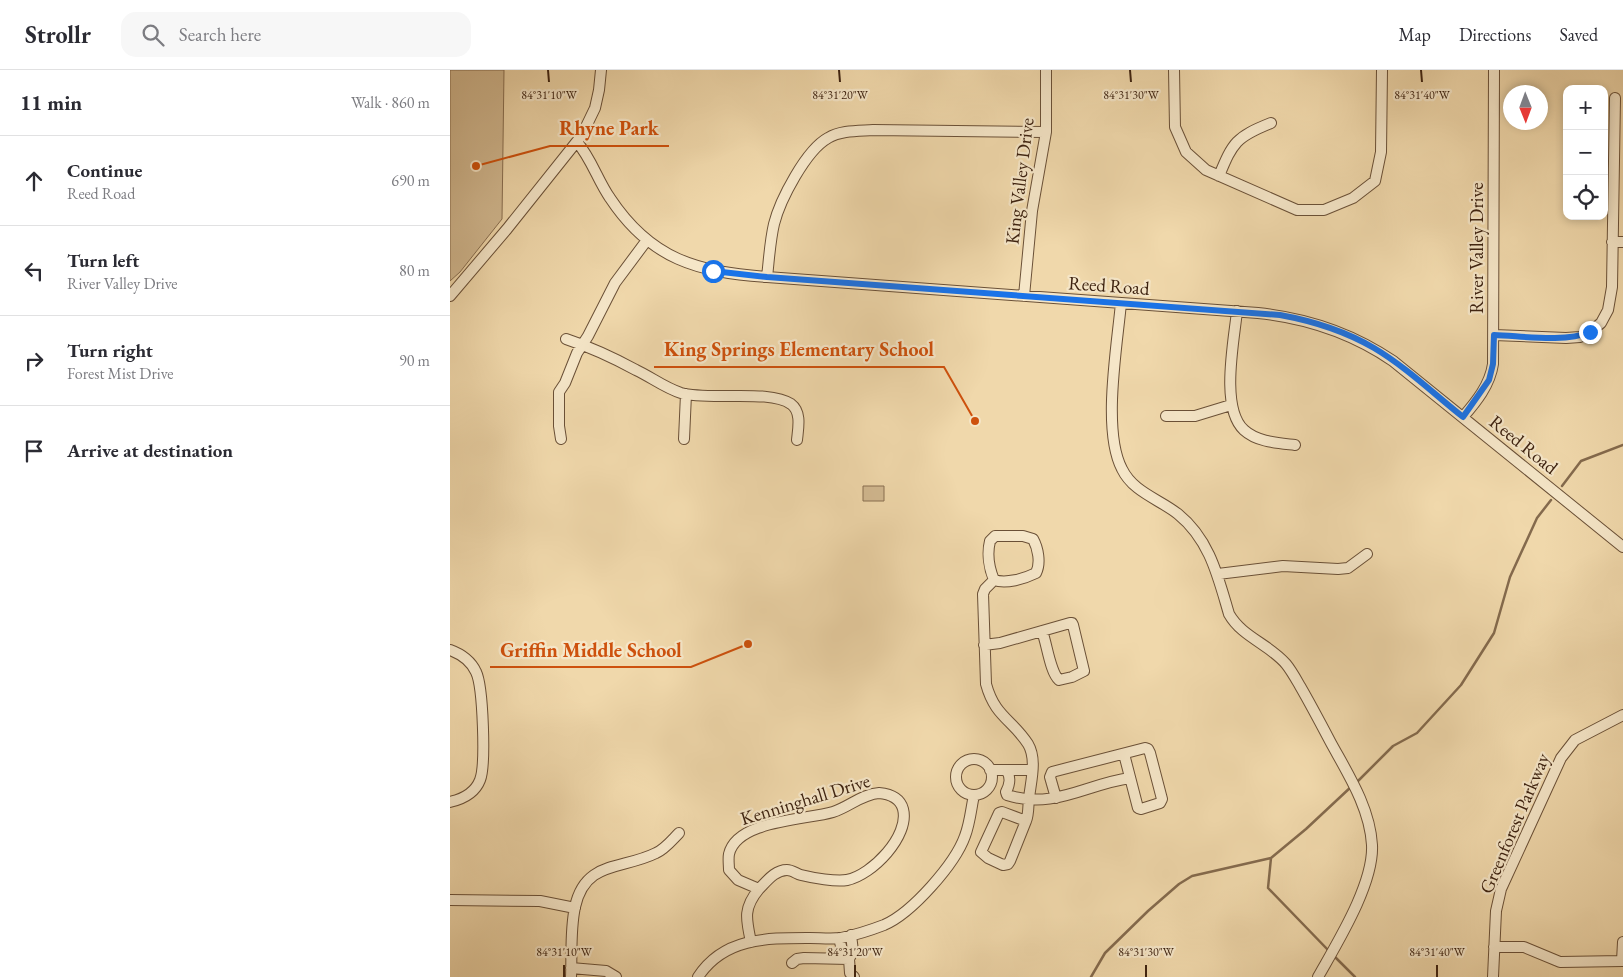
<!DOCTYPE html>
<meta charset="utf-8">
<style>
:root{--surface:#fff;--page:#f7f7f7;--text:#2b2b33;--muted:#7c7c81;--line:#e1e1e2}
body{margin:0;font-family:"EB Garamond",serif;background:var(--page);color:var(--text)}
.controls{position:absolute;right:15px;top:15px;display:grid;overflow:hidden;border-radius:10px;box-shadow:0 2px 8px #0003}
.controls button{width:45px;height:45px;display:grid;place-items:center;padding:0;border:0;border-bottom:1px solid var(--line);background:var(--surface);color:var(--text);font:25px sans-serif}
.compass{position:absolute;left:1053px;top:15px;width:45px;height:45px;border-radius:50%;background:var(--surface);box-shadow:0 2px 8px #0003;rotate:179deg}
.stop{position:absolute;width:15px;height:15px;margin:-11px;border:4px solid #1a73e8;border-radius:50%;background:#fff}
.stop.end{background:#1a73e8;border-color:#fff;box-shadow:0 1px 5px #0008}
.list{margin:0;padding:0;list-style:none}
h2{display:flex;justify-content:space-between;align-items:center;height:65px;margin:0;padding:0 20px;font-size:21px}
h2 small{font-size:16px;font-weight:400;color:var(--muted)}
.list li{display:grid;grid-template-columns:32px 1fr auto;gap:15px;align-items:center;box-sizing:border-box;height:90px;padding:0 20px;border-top:1px solid var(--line)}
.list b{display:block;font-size:19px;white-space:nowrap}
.list p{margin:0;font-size:16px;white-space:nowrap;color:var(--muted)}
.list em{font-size:16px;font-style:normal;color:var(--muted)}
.icon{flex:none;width:28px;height:28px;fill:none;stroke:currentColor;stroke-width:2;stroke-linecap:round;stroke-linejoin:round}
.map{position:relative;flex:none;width:1173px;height:907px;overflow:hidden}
header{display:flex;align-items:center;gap:30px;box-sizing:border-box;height:70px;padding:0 25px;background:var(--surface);border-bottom:1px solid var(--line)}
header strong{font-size:24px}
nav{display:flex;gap:28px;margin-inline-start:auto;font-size:18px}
.search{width:350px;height:45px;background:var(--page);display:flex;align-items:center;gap:12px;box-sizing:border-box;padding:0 18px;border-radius:15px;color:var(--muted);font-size:19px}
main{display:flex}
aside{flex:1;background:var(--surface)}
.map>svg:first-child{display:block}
.green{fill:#d2b991;stroke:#886e50}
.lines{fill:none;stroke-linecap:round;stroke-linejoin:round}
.stream{stroke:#846a4d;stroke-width:2.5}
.minor-casing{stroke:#6a5037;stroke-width:12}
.minor{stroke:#f5e6c8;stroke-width:10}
.route{stroke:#1a73e8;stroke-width:6}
.ticks{fill:none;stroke:#3d2210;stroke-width:2}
.labels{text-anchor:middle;stroke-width:4.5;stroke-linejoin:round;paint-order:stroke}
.street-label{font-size:19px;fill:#3d2210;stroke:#f5e6c8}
.ticks-label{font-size:12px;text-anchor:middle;fill:#3d2210;stroke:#f5e6c8;stroke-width:4.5;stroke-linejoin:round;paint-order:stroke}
.leader{fill:none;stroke:#ce510d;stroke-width:2}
.callout-dot{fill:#ce510d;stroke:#f5e6c8;stroke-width:2}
.callout-label{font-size:20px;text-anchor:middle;font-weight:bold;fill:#ce510d;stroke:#f5e6c8;stroke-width:4.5;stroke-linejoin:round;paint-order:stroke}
</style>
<header>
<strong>Strollr</strong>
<div class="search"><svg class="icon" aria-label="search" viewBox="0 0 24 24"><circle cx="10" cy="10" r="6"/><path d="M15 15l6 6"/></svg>Search here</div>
<nav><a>Map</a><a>Directions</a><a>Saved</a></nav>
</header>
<main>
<aside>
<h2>11 min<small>Walk · 860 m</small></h2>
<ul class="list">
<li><svg class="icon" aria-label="ahead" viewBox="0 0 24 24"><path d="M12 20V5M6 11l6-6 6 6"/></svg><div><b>Continue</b><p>Reed Road</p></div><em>690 m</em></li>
<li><svg class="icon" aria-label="left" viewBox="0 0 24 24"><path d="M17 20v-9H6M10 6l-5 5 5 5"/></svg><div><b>Turn left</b><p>River Valley Drive</p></div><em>80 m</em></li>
<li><svg class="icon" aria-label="right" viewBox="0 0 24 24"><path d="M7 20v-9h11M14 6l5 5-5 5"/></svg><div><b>Turn right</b><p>Forest Mist Drive</p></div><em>90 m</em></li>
<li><svg class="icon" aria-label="arrive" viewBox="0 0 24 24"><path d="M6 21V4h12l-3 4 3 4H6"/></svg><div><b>Arrive at destination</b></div></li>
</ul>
</aside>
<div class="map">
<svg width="1173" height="907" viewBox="0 0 1173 907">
<rect width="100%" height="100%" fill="#f0d8ab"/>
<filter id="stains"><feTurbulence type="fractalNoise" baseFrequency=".004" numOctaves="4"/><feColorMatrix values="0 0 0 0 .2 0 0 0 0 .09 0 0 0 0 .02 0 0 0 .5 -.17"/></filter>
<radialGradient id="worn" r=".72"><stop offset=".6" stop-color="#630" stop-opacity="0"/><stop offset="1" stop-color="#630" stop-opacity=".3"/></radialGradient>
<path class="green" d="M0,0h54l-2,149 -42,53 -10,9z
M413,416h21v15h-21z"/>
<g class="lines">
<path class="stream" d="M1112,416l19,-25 42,-16
M906,713l37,-37 24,-13 44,-48 33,-52 16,-56 27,-59 14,-18
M821,788l-3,30 61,63
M883,885l22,22
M641,907l14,-24 43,-42 31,-27 13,-8 79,-18 35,-29 46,-43"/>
<defs>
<path id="minor" d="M724,0l1,57 11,25 20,18 91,40h27l29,-12 22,-17 6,-29 1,-82
M127,72c14,16 21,39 33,56 41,62 88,74 157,79l491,36c49,5 94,20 135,48l230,186
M769,106c14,-34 17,-39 52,-53
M1162,172h11
M317,207c2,-17 3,-36 7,-53 6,-24 32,-74 54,-86 13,-8 31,-7 45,-8l173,2
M0,226l57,-67 75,-94 13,-27 4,-18 2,-20
M574,226l8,-85 14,-79v-62
M671,233c-4,44 -19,128 1,166 11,23 37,30 56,45 32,26 40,63 51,100 13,23 40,30 57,50 5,6 10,15 14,22 11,19 21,38 31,57 17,31 39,65 41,102 2,39 -35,98 -54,132
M787,241c-3,30 -17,97 7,119 13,12 34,13 51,15
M1044,265l72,3 14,-1 10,-5 11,-9 7,-13 4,-23 3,-189
M116,269c24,8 48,19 70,31 15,7 29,18 45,23 29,8 88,-4 110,11 11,8 7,25 6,36
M716,346h29l36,-11
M1013,347c13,-15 27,-32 30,-53l1,-294
M111,369l-2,-13v-34l6,-9 12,-30 11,-17 27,-53 32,-43
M234,369l2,-45
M545,466h28l10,3c5,9 8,24 3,34 -12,6 -30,11 -42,7 -5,-12 -7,-27 -4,-39z
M768,504l65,-8 55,3 10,-1 19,-14
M544,510l-9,9 -2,5 3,90c9,33 26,35 42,60 9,15 3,37 1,54 -1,8 0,15 -3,23
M620,553h2l1,2 11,46 -12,6 -13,3c-9,-8 -12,-36 -17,-49z
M534,575l16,-2 42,-12
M0,580c11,4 21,11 26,22 7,14 10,93 4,108 -5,13 -17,19 -30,22
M506 707a18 18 0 1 1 36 0a18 18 0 1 1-36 0Z
M540,700h42
M556,722l1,3c47,15 79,-11 123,-17
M556,722c4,-8 5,-14 1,-21
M429,723c11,1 21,5 24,16 7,27 -31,66 -56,71 -11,2 -34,-2 -46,-5 -4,-1 -9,-5 -14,-5 -12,0 -20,11 -28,19l-21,-9 -9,-10c0,-5 -1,-11 0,-16 8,-34 77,-34 104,-42 16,-5 29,-18 46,-19z
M606,728l-6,-21 2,-5 93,-24 3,1 2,4 12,46 -2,4 -19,6 -3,-1 -14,-54
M552,742l24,9 -16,40 -2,3 -5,1 -15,-7 -7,-6 18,-39z
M0,830l90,1 35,7
M389,868l4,16 6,5 1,14 4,4
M301,872c-5,-23 -8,-34 8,-53
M1044,877h30l36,15 63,-1
M399,889l4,-8 -2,-16
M1172,891l1,-19
M342,893l5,-4 7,-1 45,1
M121,898l35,3 10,6
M121,907c1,-23 -1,-47 4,-70 10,-47 47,-37 81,-54 9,-4 16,-13 23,-20
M248,907c26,-40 70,-39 112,-39 10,0 21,1 31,0 14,-3 30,-8 43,-13 28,-12 71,-61 81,-89 5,-13 6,-27 9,-41
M1043,907l3,-66 5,-22 60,-131 14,-18 48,-25"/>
</defs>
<use href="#minor" class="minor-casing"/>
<use href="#minor" class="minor"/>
</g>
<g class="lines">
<path class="route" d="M263,201l54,6 513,38c33,6 65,16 94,33 32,19 60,46 89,69l26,-37 4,-16 1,-29c29,1 70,8 96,-3"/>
</g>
<path class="ticks" d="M98,0l1,12M389,0l1,12M680,0l1,12M971,0l1,12M114,895v12M405,895v12M696,895v12M987,895v12"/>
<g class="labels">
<g class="street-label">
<text transform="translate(569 111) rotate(-83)" y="7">King Valley Drive</text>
<text transform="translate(1026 178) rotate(-90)" y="7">River Valley Drive</text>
<text transform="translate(659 215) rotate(4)" y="7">Reed Road</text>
<text transform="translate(1074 374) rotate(39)" y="7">Reed Road</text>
<text transform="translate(355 729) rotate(-17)" y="7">Kenninghall Drive</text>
<text transform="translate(1064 753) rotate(-67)" y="7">Greenforest Parkway</text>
</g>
</g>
<g class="ticks-label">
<text x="99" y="29">84°31'10"W</text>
<text x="390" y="29">84°31'20"W</text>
<text x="681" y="29">84°31'30"W</text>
<text x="972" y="29">84°31'40"W</text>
<text x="114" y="886">84°31'10"W</text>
<text x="405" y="886">84°31'20"W</text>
<text x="696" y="886">84°31'30"W</text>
<text x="987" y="886">84°31'40"W</text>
</g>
<path class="leader" d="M26 96L100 76H219M525 351L494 297H204M298 574L241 597H40"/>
<g class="callout-dot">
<circle cx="26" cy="96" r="5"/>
<circle cx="525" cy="351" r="5"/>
<circle cx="298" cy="574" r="5"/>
</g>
<g class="callout-label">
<text x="159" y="65">Rhyne Park</text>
<text x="349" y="286">King Springs Elementary School</text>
<text x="141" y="587">Griffin Middle School</text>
</g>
<rect width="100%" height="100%" filter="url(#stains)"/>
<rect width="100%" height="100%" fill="url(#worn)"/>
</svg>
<div class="controls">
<button>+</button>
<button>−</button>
<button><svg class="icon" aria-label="locate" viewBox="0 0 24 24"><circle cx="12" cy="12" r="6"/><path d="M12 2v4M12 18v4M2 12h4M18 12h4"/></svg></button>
</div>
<svg class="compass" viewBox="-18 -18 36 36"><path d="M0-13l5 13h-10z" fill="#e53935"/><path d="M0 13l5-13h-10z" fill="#7c7c81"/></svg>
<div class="stop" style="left:263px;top:201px"></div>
<div class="stop end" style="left:1140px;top:262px"></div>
</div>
</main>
